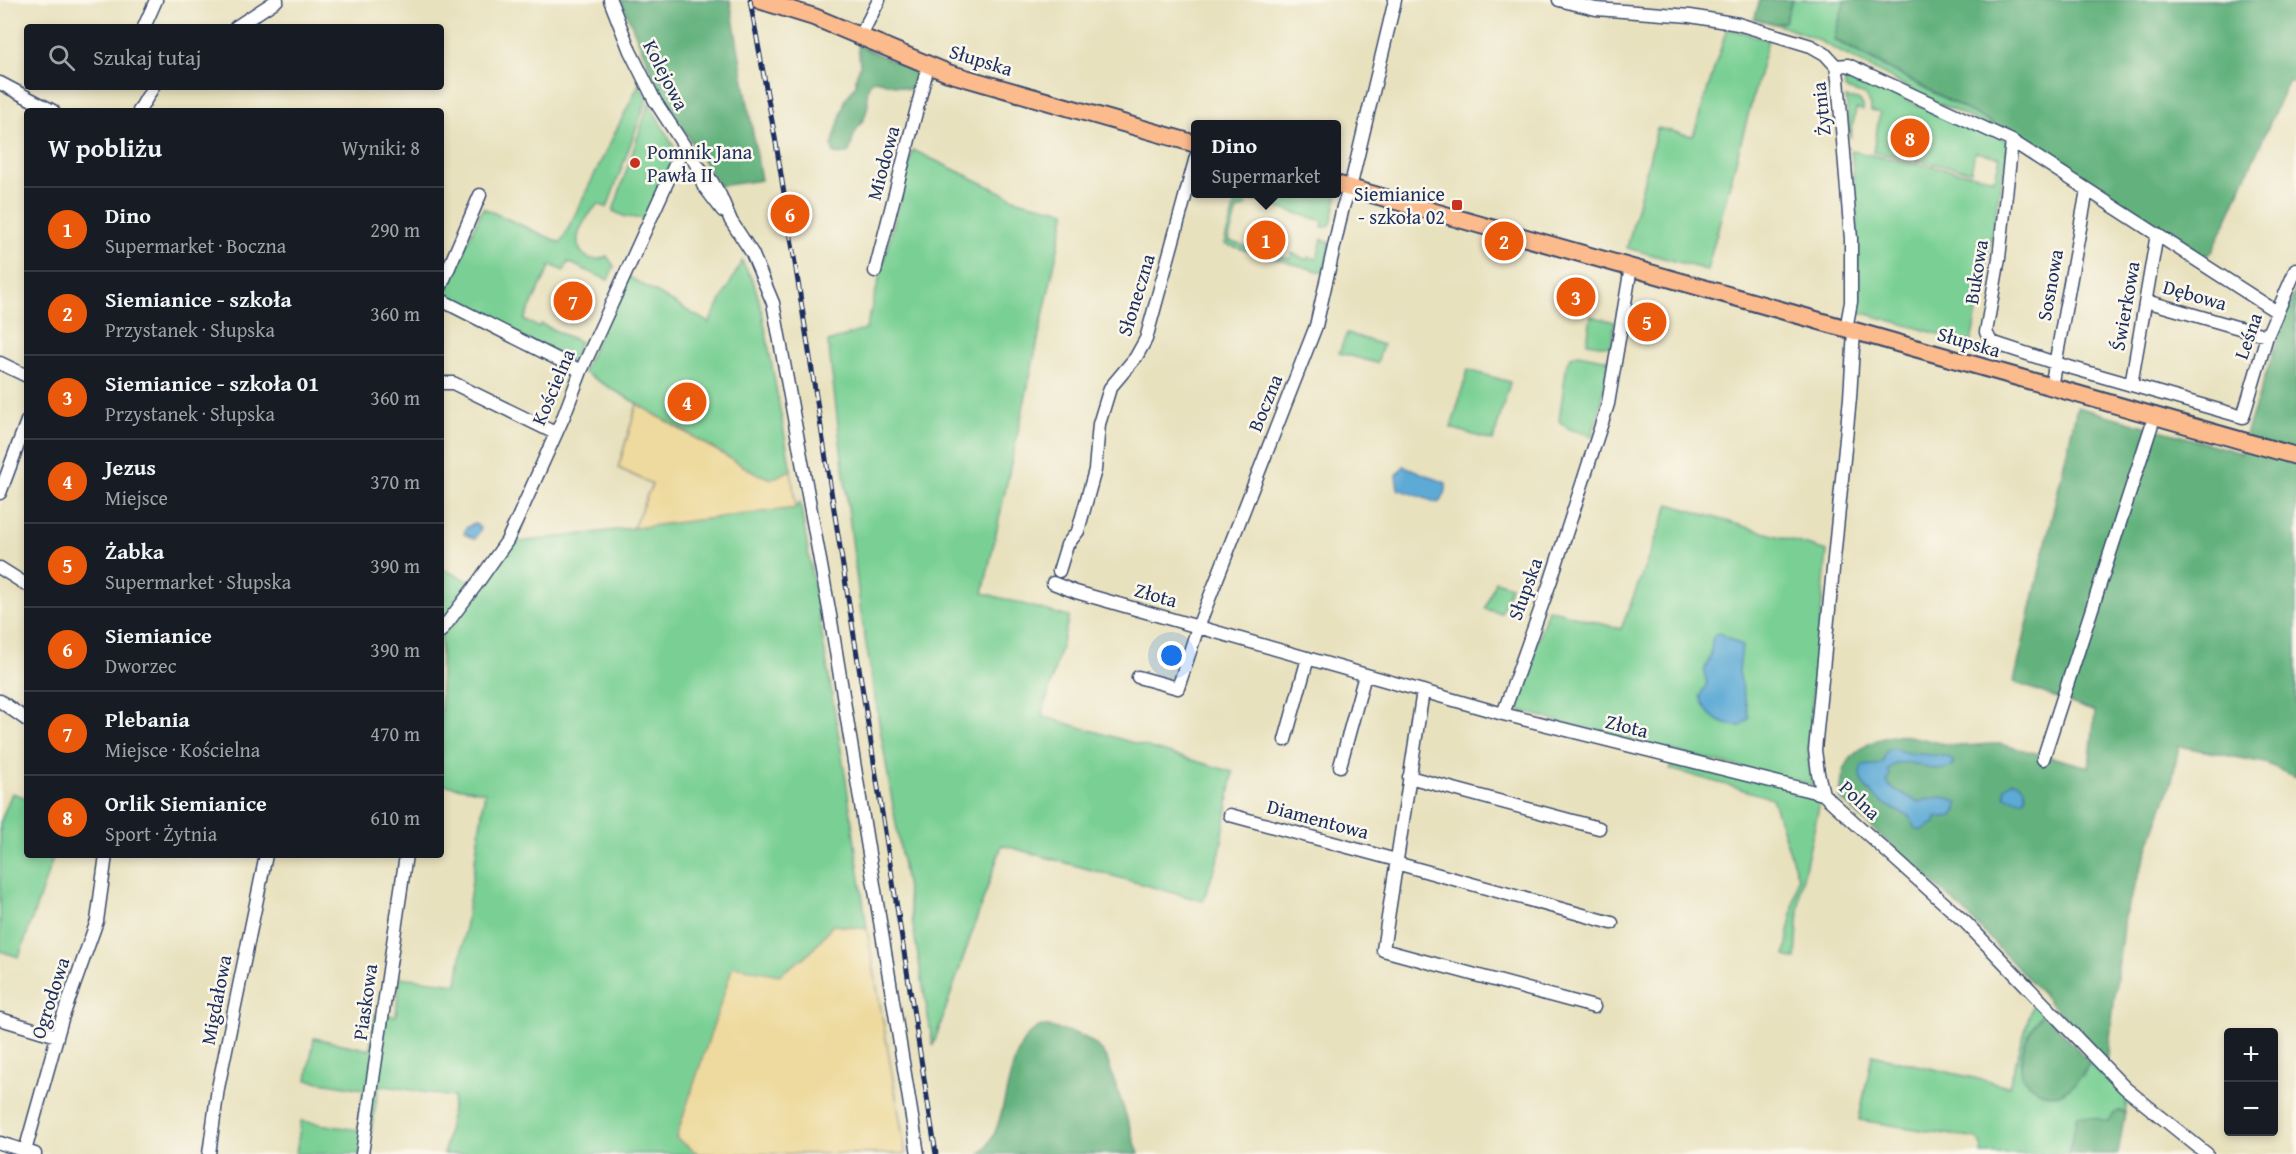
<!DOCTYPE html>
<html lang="pl">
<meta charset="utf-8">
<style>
:root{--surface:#171b24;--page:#242831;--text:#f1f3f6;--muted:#9ea1a6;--line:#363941;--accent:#ea580c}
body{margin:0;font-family:"Gentium Book Plus",serif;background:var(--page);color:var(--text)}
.controls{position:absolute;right:18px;bottom:18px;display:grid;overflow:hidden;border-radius:6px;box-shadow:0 3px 9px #0003}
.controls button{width:54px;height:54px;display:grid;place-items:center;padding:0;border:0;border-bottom:2px solid var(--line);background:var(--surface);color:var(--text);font:30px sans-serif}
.you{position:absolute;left:1172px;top:656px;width:21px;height:21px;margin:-15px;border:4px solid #fff;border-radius:50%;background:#1a73e8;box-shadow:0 0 0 9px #1a73e833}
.badge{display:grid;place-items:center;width:39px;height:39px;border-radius:50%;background:var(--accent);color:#fff;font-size:20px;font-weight:700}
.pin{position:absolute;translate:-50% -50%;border:3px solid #fff;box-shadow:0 2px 6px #0006}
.popup{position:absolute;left:1191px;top:120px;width:150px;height:78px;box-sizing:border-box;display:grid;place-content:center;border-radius:6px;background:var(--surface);filter:drop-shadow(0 2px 4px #0005);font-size:20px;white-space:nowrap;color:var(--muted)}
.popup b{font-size:22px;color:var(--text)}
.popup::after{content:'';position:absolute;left:50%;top:100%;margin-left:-12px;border:12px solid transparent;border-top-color:var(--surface)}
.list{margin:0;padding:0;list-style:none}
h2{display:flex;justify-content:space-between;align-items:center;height:78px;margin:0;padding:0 24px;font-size:26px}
h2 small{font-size:20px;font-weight:400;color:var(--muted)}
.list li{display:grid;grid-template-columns:39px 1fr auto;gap:18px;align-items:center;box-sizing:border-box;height:84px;padding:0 24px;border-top:2px solid var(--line)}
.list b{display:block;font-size:22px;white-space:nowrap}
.list p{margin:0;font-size:20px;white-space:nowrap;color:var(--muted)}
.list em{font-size:20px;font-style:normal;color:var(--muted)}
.icon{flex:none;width:33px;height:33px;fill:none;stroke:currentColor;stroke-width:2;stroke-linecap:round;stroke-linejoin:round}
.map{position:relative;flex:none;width:2296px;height:1154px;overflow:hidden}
.search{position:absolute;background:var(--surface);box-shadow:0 3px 9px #0003;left:24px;top:24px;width:420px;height:66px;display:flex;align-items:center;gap:15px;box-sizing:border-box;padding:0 21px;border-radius:6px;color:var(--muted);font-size:22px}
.panel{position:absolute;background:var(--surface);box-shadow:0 3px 9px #0003;left:24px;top:108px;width:420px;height:750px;border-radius:6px}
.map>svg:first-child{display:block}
.green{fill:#7ad094;stroke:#4a8079;stroke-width:1.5}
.forest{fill:#63b27e;stroke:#3f706e;stroke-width:1.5}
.sand{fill:#eeda9e;stroke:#84847e;stroke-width:1.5}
.water{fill:#5daad6;stroke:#3c6c9a;stroke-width:1.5}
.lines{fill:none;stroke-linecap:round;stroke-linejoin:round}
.minor-casing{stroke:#3a4a6c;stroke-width:15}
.major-casing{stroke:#3a4a6c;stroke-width:20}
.minor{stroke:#fff;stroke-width:12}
.major{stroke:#fbbb8d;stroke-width:16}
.rail-casing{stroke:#1b2f5e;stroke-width:5}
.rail{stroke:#fbf7ec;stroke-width:3;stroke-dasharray:9;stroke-linecap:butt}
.poi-dot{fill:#c8321e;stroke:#fbf7ec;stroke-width:2}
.labels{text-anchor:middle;stroke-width:5;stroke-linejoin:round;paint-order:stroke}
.street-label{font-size:20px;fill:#1b2f5e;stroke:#fbf7ec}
.poi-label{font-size:20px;fill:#1b2f5e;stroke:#fbf7ec;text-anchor:start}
</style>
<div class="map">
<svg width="2296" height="1154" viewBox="0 0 2296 1154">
<rect width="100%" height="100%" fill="#fbf7ec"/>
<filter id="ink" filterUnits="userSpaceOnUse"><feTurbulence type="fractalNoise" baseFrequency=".0167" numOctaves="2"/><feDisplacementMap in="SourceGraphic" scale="12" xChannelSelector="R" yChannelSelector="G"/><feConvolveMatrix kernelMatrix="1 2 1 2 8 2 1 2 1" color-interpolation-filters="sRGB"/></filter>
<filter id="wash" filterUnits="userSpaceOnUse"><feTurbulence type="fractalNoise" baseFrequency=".008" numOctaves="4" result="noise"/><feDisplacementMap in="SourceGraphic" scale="24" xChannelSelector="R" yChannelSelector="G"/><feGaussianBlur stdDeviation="1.35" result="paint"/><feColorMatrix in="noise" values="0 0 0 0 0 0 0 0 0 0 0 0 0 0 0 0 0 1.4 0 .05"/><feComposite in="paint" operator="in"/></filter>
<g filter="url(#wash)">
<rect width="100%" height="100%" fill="#e8e1be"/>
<path class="green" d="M1792,0h53l-11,40 176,93v4l-74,-35 -122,-64 -39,-14 10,-2z
M1727,28l41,12 -61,230 -80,-22 30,-120 36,8z
M1852,70l55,30 102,41 -38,202 -115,-32 3,-14 -3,-98 -5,-48 144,28 5,-22 -25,-5 -4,19 -98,-19 7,-39 -9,-2v-5l-6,-11 -20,-6v-16z
M639,84l8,15 -40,109 -9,-4c-11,12 -30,36 -14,51 7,6 15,5 23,1l7,10 -6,14 -40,-18 -4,9 -13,-6 -27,55 14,7 3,-3 39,18 -8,20 -130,-65 41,-89 78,35z
M1846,98l12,2 5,5v5l-7,-1 -6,29z
M649,103l27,48 -28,68 -22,-2 -13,-6z
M913,150l107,51 46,10 -83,382 86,24 -27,99 191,56 -13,81 -17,48 -201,-56 -69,201 -72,-432 -33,-272 38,-13z
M1238,194h97l2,3 -6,27 -5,3h-4l1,-6 -75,-22 -2,7 -9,4 -9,31 62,18 2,-6 15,7 1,-3 9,2 5,-20 8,3 -5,31 -101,-29z
M742,261l12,22 8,28 29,159 -19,9 -17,-6 -172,-101 43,-97 83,48z
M1591,316l24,6 -4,25 -24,-4z
M1347,333l36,12 -6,18 -38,-10z
M1578,354l31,6 -7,40 -10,36 -25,-8 -8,-7 8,-58 4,-6z
M1468,370l42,12 -17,59 -42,-13z
M800,502l46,278 21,149 -34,-4 -23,28 -31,22 -103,163 23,16h-255l10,-57 -75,-12 -12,69h-71l5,-33 57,9 6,-41 -57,-9 7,-42 56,12 5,-37 21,3 4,-39 57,7 28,-192 -44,-8v-216l35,17 31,-44 12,1 276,-34z
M1669,504l158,47 -19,198 5,36 -222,-54 -76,-22 33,-100 73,20z
M1495,581l16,5 -10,27 -16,-4z
M1673,757l149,36 -22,98 -4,68 -11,-3 13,-79 -26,-79 -102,-29z
M12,793l15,5v57h27l-35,102 -19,-6v-128z
M2033,1003l11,9c-15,15 -20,31 -24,51l63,14 6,-15 39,35 -3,15 -6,-1 -10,10 -32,-6 -8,39h-88l1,-9 -5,-6 -118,-19 13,-65 137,31z"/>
<path class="forest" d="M621,0h109l31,180 -42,6 -59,-94z
M1760,0h32l-7,22 -10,2 -21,-5z
M1845,0h451v84l-7,-4 -76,171 -13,8 -190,-126 -176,-94z
M858,45l65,30 -4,17 -43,-12 -4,1c-7,8 -4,14 -4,23 -1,13 -9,21 -14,31 -5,13 0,22 -20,19l-2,-8 13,-46 11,-15v-8l4,-12z
M2296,290v487l-31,-14 -86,-17 -7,35 -48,136 -17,146 -144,-153 -123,-111c1,-8 1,-16 3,-24 6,-27 40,-42 66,-39 14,2 27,7 41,9 18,3 32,-2 50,-1l89,23 6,-55 -81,-30 63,-275 165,46 5,-22 40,-120z
M2044,1012l45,50c-8,18 -28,42 -51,29 -6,-4 -12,-11 -17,-16 -1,-25 6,-45 23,-63z
M1042,1026c26,4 52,9 65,33l32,95h-159c33,-27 21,-113 62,-128z
M2119,1111l6,1 -7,42h-49l8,-39 32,6 4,-7z"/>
<path class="sand" d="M637,404l118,69 17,6 19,-9 5,38 -163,20 19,-44 -34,-16z
M833,925l34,4 39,225h-207l-23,-16 57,-172 46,9 31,-22z"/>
<path class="water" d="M1404,466l42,17c1,9 -1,15 -8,20l-40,-14 -2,-13z
M474,523l7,5 -6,11 -11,-5 2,-6z
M1720,633l22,13 -3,26 10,46 -8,8c-22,0 -35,-10 -41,-30l7,-13c-6,-18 0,-14 4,-29 1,-8 -1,-13 4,-20z
M1891,748l16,5 39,3 7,5v4c-19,15 -48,-16 -65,5l2,6 -3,6 3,5 28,15c15,-4 26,-9 40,1l-1,7 -4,6 -17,2 -1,5 -15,8 -5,-2 -5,-13c-18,-5 -59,-29 -48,-50l20,-2 4,-12z
M2013,781c10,1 15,7 12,17l-4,2 -16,-3v-10z"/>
</g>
<g filter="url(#ink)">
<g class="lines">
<defs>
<path id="minor" d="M610,0l20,51 25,50 41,63 15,16 9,15 11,26 21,32 21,50 57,312 88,539
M1559,0l37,9 94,7 48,8 73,22 14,8 11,12 2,13 13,160v63l-5,27
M144,27l12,-27
M236,27l41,-27
M860,37l19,-37
M1836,66l12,-1 164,76 265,171
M0,83l53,28
M139,111l14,-24
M2012,141l-13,117 -13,74 5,10 64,21 188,54 24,-81 29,-67
M698,170l5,15 20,26
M875,271l53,-205
M441,286l39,-91
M441,300l140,71
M2146,301l121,35
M1854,331l-4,67 -35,352 3,23 5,21 143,129 159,165 82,66
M0,363l27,13
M441,383h12l102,50
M2131,385l26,-151
M2051,387l36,-197
M0,493l27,-72
M0,568l27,17
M1059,571l8,-26 11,-14 17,-61 4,-46 11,-36 26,-31 10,-18 50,-182
M1053,583l23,9 427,122 320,80
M441,631l35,-46 31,-44 10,-21 46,-102 18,-47 99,-217 6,-5
M1138,677l40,11 20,-61 118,-301 27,-119 9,-27 43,-180
M1423,691l-40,259 211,57
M0,701l27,19
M1503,714l48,-134 57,-176 23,-137
M1285,740l23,-82
M2043,759l112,-344
M1340,766l25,-91
M1409,777l190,51
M1230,815l166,45
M1396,863l216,60
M0,1019l57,17
M0,1143l35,11
M25,1151l37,-132 35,-98 9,-66
M209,1154l9,-66 48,-233
M362,1154l44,-299"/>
<path id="major" d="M759,0l55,17 134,56 248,71
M1336,184l960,272"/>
</defs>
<use href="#minor" class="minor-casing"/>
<use href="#major" class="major-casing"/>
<use href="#minor" class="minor"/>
<use href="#major" class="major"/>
<defs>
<path id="rail" d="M750,0l26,143 160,1011"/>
</defs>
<use href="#rail" class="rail-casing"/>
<use href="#rail" class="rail"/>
</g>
</g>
<g class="poi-dot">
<circle cx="635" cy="163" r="6"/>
<rect x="1451" y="199" width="12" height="12" rx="3"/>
</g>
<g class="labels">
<g class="street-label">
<text transform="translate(981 60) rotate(17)" y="7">Słupska</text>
<text transform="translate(666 75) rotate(63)" y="7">Kolejowa</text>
<text transform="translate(1821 109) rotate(-96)" y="7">Żytnia</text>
<text transform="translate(883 163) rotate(-75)" y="7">Miodowa</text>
<text transform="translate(1976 272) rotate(-81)" y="7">Bukowa</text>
<text transform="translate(2050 285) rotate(-80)" y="7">Sosnowa</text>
<text transform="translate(1136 295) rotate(-73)" y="7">Słoneczna</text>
<text transform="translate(2195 295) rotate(16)" y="7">Dębowa</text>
<text transform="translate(2125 306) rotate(-80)" y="7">Świerkowa</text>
<text transform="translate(2248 336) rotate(-71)" y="7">Leśna</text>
<text transform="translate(1969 342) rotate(16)" y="7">Słupska</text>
<text transform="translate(553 387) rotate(-67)" y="7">Kościelna</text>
<text transform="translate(1265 403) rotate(-68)" y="7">Boczna</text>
<text transform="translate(1525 589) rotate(-70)" y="7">Słupska</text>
<text transform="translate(1156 595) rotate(16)" y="7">Złota</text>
<text transform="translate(1627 726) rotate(14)" y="7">Złota</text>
<text transform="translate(1860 800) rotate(43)" y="7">Polna</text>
<text transform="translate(1318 819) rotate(15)" y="7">Diamentowa</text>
<text transform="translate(50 998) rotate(-72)" y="7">Ogrodowa</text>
<text transform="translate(216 1000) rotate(-79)" y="7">Migdałowa</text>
<text transform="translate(365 1002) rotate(-82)" y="7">Piaskowa</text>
</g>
<g class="poi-label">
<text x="647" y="159">Pomnik Jana<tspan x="647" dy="23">Pawła II</tspan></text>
<text x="1445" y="201" text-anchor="end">Siemianice<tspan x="1445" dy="23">- szkoła 02</tspan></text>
</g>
</g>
</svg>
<div class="controls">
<button>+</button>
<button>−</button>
</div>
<div class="you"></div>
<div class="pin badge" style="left:1266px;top:240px">1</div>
<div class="popup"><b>Dino</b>Supermarket</div>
<div class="pin badge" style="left:1504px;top:241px">2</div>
<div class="pin badge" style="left:1576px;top:297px">3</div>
<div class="pin badge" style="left:687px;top:402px">4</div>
<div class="pin badge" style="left:1647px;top:322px">5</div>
<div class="pin badge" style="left:790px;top:214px">6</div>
<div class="pin badge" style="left:573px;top:301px">7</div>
<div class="pin badge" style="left:1910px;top:138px">8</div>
<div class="search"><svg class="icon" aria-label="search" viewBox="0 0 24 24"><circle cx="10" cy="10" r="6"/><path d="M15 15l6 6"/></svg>Szukaj tutaj</div>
<section class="panel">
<h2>W pobliżu<small>Wyniki: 8</small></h2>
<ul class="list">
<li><span class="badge">1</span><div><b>Dino</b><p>Supermarket · Boczna</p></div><em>290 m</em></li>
<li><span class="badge">2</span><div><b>Siemianice - szkoła</b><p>Przystanek · Słupska</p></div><em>360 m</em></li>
<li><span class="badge">3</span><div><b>Siemianice - szkoła 01</b><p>Przystanek · Słupska</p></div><em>360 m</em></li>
<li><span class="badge">4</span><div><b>Jezus</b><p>Miejsce</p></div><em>370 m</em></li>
<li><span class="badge">5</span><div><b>Żabka</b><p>Supermarket · Słupska</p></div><em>390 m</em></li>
<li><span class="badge">6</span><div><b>Siemianice</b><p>Dworzec</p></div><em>390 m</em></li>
<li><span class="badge">7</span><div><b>Plebania</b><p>Miejsce · Kościelna</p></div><em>470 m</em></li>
<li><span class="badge">8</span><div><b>Orlik Siemianice</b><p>Sport · Żytnia</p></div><em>610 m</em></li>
</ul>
</section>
</div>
